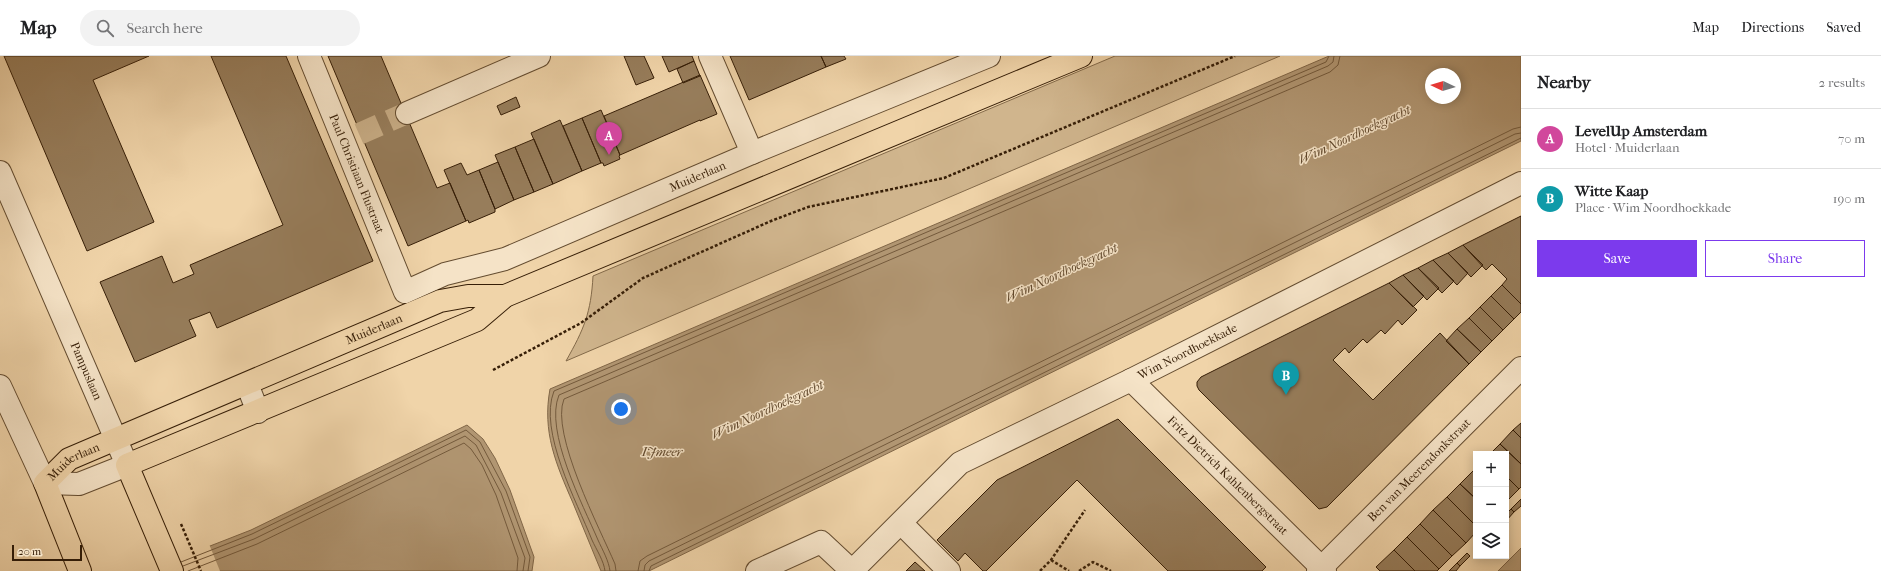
<!DOCTYPE html>
<meta charset="utf-8">
<style>
:root{--surface:#fff;--page:#f2f2f2;--text:#202124;--muted:#757577;--line:#e0e0e0;--accent:#7c3aed}
body{margin:0;font-family:"IM FELL French Canon",serif;background:var(--page);color:var(--text)}
.controls{position:absolute;right:12px;bottom:12px;display:grid;overflow:hidden;border-radius:0px;box-shadow:0 2px 10px #0003}
.controls button{width:36px;height:36px;display:grid;place-items:center;padding:0;border:0;border-bottom:1px solid var(--line);background:var(--surface);color:var(--text);font:20px sans-serif}
.compass{position:absolute;left:1425px;top:12px;width:36px;height:36px;border-radius:50%;background:var(--surface);box-shadow:0 2px 10px #0003;rotate:274deg}
.scale{position:absolute;left:12px;bottom:10px;width:70px;box-sizing:border-box;padding-left:4px;border:2px solid #361e07;border-top:0;font-size:11px;line-height:14px;white-space:nowrap;color:#361e07;-webkit-text-stroke:3px #f5e3c7;paint-order:stroke}
.you{position:absolute;left:621px;top:353px;width:14px;height:14px;margin:-10px;border:3px solid #fff;border-radius:50%;background:#1a73e8;box-shadow:0 0 0 6px #1a73e833}
.badge{display:grid;place-items:center;width:26px;height:26px;border-radius:50%;background:var(--accent);color:#fff;font-size:13px;font-weight:700}
.pin{position:absolute;translate:-50% -33px;filter:drop-shadow(0 1px 2px #0008)}
.pin::after{content:'';position:absolute;top:21px;width:14px;height:12px;background:inherit;clip-path:polygon(0 0,100% 0,50% 100%)}
.list{margin:0;padding:0;list-style:none}
h2{display:flex;justify-content:space-between;align-items:center;height:52px;margin:0;padding:0 16px;font-size:17px}
h2 small{font-size:13px;font-weight:400;color:var(--muted)}
.list li{display:grid;grid-template-columns:26px 1fr auto;gap:12px;align-items:center;box-sizing:border-box;height:60px;padding:0 16px;border-top:1px solid var(--line)}
.list b{display:block;font-size:15px;white-space:nowrap}
.list p{margin:0;font-size:13px;white-space:nowrap;color:var(--muted)}
.list em{font-size:13px;font-style:normal;color:var(--muted)}
.actions{display:flex;gap:8px;padding:12px 16px}
.actions a{flex:1;padding:9px 0;border:1px solid var(--accent);border-radius:0px;text-align:center;font-size:14px;color:var(--accent)}
.actions .main{background:var(--accent);color:#fff}
.icon{flex:none;width:22px;height:22px;fill:none;stroke:currentColor;stroke-width:2;stroke-linecap:round;stroke-linejoin:round}
.map{position:relative;flex:none;width:1521px;height:515px;overflow:hidden}
header{display:flex;align-items:center;gap:24px;box-sizing:border-box;height:56px;padding:0 20px;background:var(--surface);border-bottom:1px solid var(--line)}
header strong{font-size:19px}
nav{display:flex;gap:22px;margin-inline-start:auto;font-size:14px}
.search{width:280px;height:36px;background:var(--page);display:flex;align-items:center;gap:10px;box-sizing:border-box;padding:0 14px;border-radius:22px;color:var(--muted);font-size:15px}
main{display:flex}
aside{flex:1;background:var(--surface)}
.map>svg:first-child{display:block}
.green{fill:#d0b58d;stroke:#836a4a}
.water{fill:#b19672;stroke:#806647;fill-rule:evenodd}
.pier{fill:#f0d4a9}
.lines{fill:none;stroke-linecap:round;stroke-linejoin:round}
.shore{stroke:#745a3c;stroke-width:1}
.building{fill:#977d5b;stroke:#361e07}
.minor-tunnel{stroke:#cbb089;stroke-width:22;stroke-dasharray:22 11;stroke-linecap:butt}
.minor-casing{stroke:#644c30;stroke-width:24}
.major-casing{stroke:#361e07;stroke-width:24}
.path{stroke:#361e07;stroke-width:2.5;stroke-dasharray:3 2;stroke-linecap:butt}
.minor{stroke:#f5e3c7;stroke-width:22}
.major{stroke:#f0d4a9;stroke-width:22}
.labels{text-anchor:middle;stroke-width:3;stroke-linejoin:round;paint-order:stroke}
.street-label{font-size:12px;fill:#361e07;stroke:#f5e3c7}
.water-label{font-size:13px;font-style:italic;fill:#61482c;stroke:#f5e3c7}
</style>
<header>
<strong>Map</strong>
<div class="search"><svg class="icon" aria-label="search" viewBox="0 0 24 24"><circle cx="10" cy="10" r="6"/><path d="M15 15l6 6"/></svg>Search here</div>
<nav><a>Map</a><a>Directions</a><a>Saved</a></nav>
</header>
<main>
<div class="map">
<svg width="1521" height="515" viewBox="0 0 1521 515">
<rect width="100%" height="100%" fill="#f0d4a9"/>
<filter id="stains"><feTurbulence type="fractalNoise" baseFrequency=".005" numOctaves="4"/><feColorMatrix values="0 0 0 0 .2 0 0 0 0 .09 0 0 0 0 .02 0 0 0 .5 -.17"/></filter>
<radialGradient id="worn" r=".72"><stop offset=".6" stop-color="#630" stop-opacity="0"/><stop offset="1" stop-color="#630" stop-opacity=".3"/></radialGradient>
<path class="green" d="M1115,0h165l-714,305c18,-32 25,-48 27,-85z"/>
<path class="water" d="M1329,0h192v85l-872,430h-48c-9,-23 -19,-45 -28,-68 -17,-39 -31,-71 -23,-114zM1431,18h24v24h-24z
M467,369l16,14 12,19 15,32 24,67 -2,14h-386l105,-41z
M1521,492v23h-23z"/>
<path class="pier" d="M209,488l11,27h-76l2,-2z"/>
<g class="lines">
<path class="shore" d="M181,506l71,-28 214,-104 14,12 26,49 24,66 -2,14
M183,510l71,-27 211,-103 11,9 25,48 24,65 -2,13
M188,515l69,-27 207,-101 7,6 11,16 14,30 22,63 -1,13
M605,515c-1,-10 -9,-22 -13,-31 -15,-38 -54,-109 -38,-149l772,-329 3,-6
M610,515c-1,-10 -8,-22 -12,-31 -15,-35 -54,-109 -39,-145l769,-329 5,-4 1,-6
M616,515l-1,-7c-15,-35 -65,-131 -51,-165l766,-327 8,-7 2,-9
M638,515l2,-10 7,-5 866,-427 8,-2
M644,515l1,-6 4,-4 866,-427 6,-1
M649,515l2,-5 870,-428"/>
</g>
<path class="building" d="M4,0h145l-56,24 61,142 -67,29z
M211,0h75l87,205 -156,67 -7,-16 -10,4 -11,4 7,16 -61,26 -35,-80 62,-26 11,27 21,-9 -4,-9 93,-40z
M328,0h53l56,132 13,-5 16,38 -58,25z
M624,0h20l10,22 -18,7z
M662,0h30l2,5 -25,11z
M730,0h91l5,11 -77,33z
M821,0h23l2,3 -20,8z
M694,5l6,15 -17,7 -6,-14z
M700,19l17,39 -17,7v-1l-80,35 -16,-39z
M516,41l4,10 -19,8 -4,-9z
M601,54l19,45 -1,1 1,3 -16,7 -1,-3h-2l-19,-45z
M582,62l19,45 -19,8 -19,-45z
M560,64l22,51 -29,13 -22,-51z
M534,83l19,45 -19,8 -19,-45z
M515,91l19,45 -20,8 -19,-45z
M498,106l16,38 -19,9 -16,-39z
M461,107l6,12 12,-5 16,39v3l-26,11 -1,-3 -2,1 -22,-51z
M1521,160v88l-19,-19 5,-6 -15,-15 -6,6 -23,-25z
M1463,189l20,20 -12,12 -23,-24z
M1448,197l20,20 -11,12 -24,-25z
M1433,204l21,21 -12,12 -24,-25z
M1418,212l21,20 -12,12 -24,-25z
M1403,219l21,21 -11,11 -24,-24z
M1389,227l28,27 -15,15 -4,-5 -13,14 -4,-4 -14,13 -4,-4 -14,14 -4,-5 -12,12 40,40 67,-67 29,31 -142,143 -8,2 -120,-119 -2,-4v-4l4,-5z
M1502,229l19,19v8l-7,7 -23,-23z
M1491,240l23,23 -11,11 -23,-23z
M1480,251l23,23 -11,11 -23,-23z
M1469,262l23,23 -11,11 -24,-23z
M1457,273l24,23 -12,12 -23,-23z
M1118,363l148,148 -4,4h-94l-91,-91 -91,91h-3l-18,-18 -7,8 -21,-21 60,-60z
M1521,367v15l-8,-8z
M1513,374l8,8v26l-21,-20z
M1500,388l21,20v23l-2,2 -13,-13v-22h-16z
M1474,414l2,3v26l-16,-15z
M1506,420l13,13 -13,13z
M1460,428l16,15v27l-29,-29z
M1447,441l29,29v6l-10,11 -33,-33z
M1521,443v7l-7,6 -3,-3z
M1511,453l3,3 -8,9v-7z
M1433,454l33,33 -14,13 -32,-32z
M1420,468l32,32 -13,13 -32,-32z
M1407,481l32,32 -2,2h-22l-21,-21z
M1394,494l21,21h-35l-4,-4z
M1467,497l3,3 -10,10 -3,-3z
M915,506l10,9h-19z
M1457,507l3,3 -4,5h-7z"/>
<g class="lines">
<path class="minor-tunnel" d="M359,78l48,-21"/>
<defs>
<g id="minor">
<path id="s1" d="M309,0l96,236 40,-18 60,-15 247,-106 237,-97"/>
<path d="M710,0l42,97"/>
<path d="M407,57l132,-57"/>
<path id="s2" d="M0,116l127,293 -48,19 -34,-1 -45,-97"/>
<path id="s3" d="M1131,324l194,191"/>
<path d="M247,328l11,28"/>
<path d="M901,467l48,48"/>
<path d="M757,515l64,-29 31,29"/>
<path id="s4" d="M852,515l108,-108 171,-83 390,-197"/>
<path id="s5" d="M1318,515l203,-203"/>
</g>
<g id="major">
<path id="s6" d="M80,515l-35,-88 24,-24 371,-158 28,-5h37"/>
<path d="M172,515l-45,-106 350,-145 28,-24 576,-240"/>
</g>
</defs>
<use href="#minor" class="minor-casing"/>
<use href="#major" class="major-casing"/>
<path class="path" d="M493,314l88,-47 62,-45 128,-57 37,-14 136,-29 291,-122
M181,468l20,47
M1051,504l18,11
M1040,515l11,-11 34,-50
M1079,515l14,-9 18,9"/>
<use href="#minor" class="minor"/>
<use href="#major" class="major"/>
</g>
<g class="labels">
<g class="street-label">
<text dy="4" stroke="none"><textPath href="#s1" startOffset="127">Paul Christiaan Flustraat</textPath></text>
<text dy="4" stroke="none"><textPath href="#s1" startOffset="570">Muiderlaan</textPath></text>
<text dy="4" stroke="none"><textPath href="#s6" startOffset="460">Muiderlaan</textPath></text>
<text dy="4" stroke="none"><textPath href="#s4" startOffset="406">Wim Noordhoekkade</textPath></text>
<text dy="4" stroke="none"><textPath href="#s2" startOffset="217">Pampuslaan</textPath></text>
<text dy="4" stroke="none"><textPath href="#s6" startOffset="131">Muiderlaan</textPath></text>
<text dy="4" stroke="none"><textPath href="#s5" startOffset="143">Ben van Meerendonkstraat</textPath></text>
<text dy="4" stroke="none"><textPath href="#s3" startOffset="136">Fritz Dietrich Kahlenbergstraat</textPath></text>
</g>
<g class="water-label">
<text transform="translate(1354 78) rotate(-25)" y="5">Wim Noordhoekgracht</text>
<text transform="translate(1061 216) rotate(-25)" y="5">Wim Noordhoekgracht</text>
<text transform="translate(767 353) rotate(-25)" y="5">Wim Noordhoekgracht</text>
<text x="662" y="400">IJmeer</text>
</g>
</g>
<rect width="100%" height="100%" filter="url(#stains)"/>
<rect width="100%" height="100%" fill="url(#worn)"/>
</svg>
<div class="controls">
<button>+</button>
<button>−</button>
<button><svg class="icon" aria-label="layers" viewBox="0 0 24 24"><path d="M12 4l9 5-9 5-9-5zM3 14l9 5 9-5"/></svg></button>
</div>
<svg class="compass" viewBox="-18 -18 36 36"><path d="M0-13l5 13h-10z" fill="#e53935"/><path d="M0 13l5-13h-10z" fill="#757577"/></svg>
<div class="scale">20 m</div>
<div class="you"></div>
<div class="pin badge" style="left:609px;top:99px;background:#d1479c">A</div>
<div class="pin badge" style="left:1286px;top:339px;background:#0f9aa8">B</div>
</div>
<aside>
<h2>Nearby<small>2 results</small></h2>
<ul class="list">
<li><span class="badge" style="background:#d1479c">A</span><div><b>LevelUp Amsterdam</b><p>Hotel · Muiderlaan</p></div><em>70 m</em></li>
<li><span class="badge" style="background:#0f9aa8">B</span><div><b>Witte Kaap</b><p>Place · Wim Noordhoekkade</p></div><em>190 m</em></li>
</ul>
<div class="actions"><a class="main">Save</a><a>Share</a></div>
</aside>
</main>
